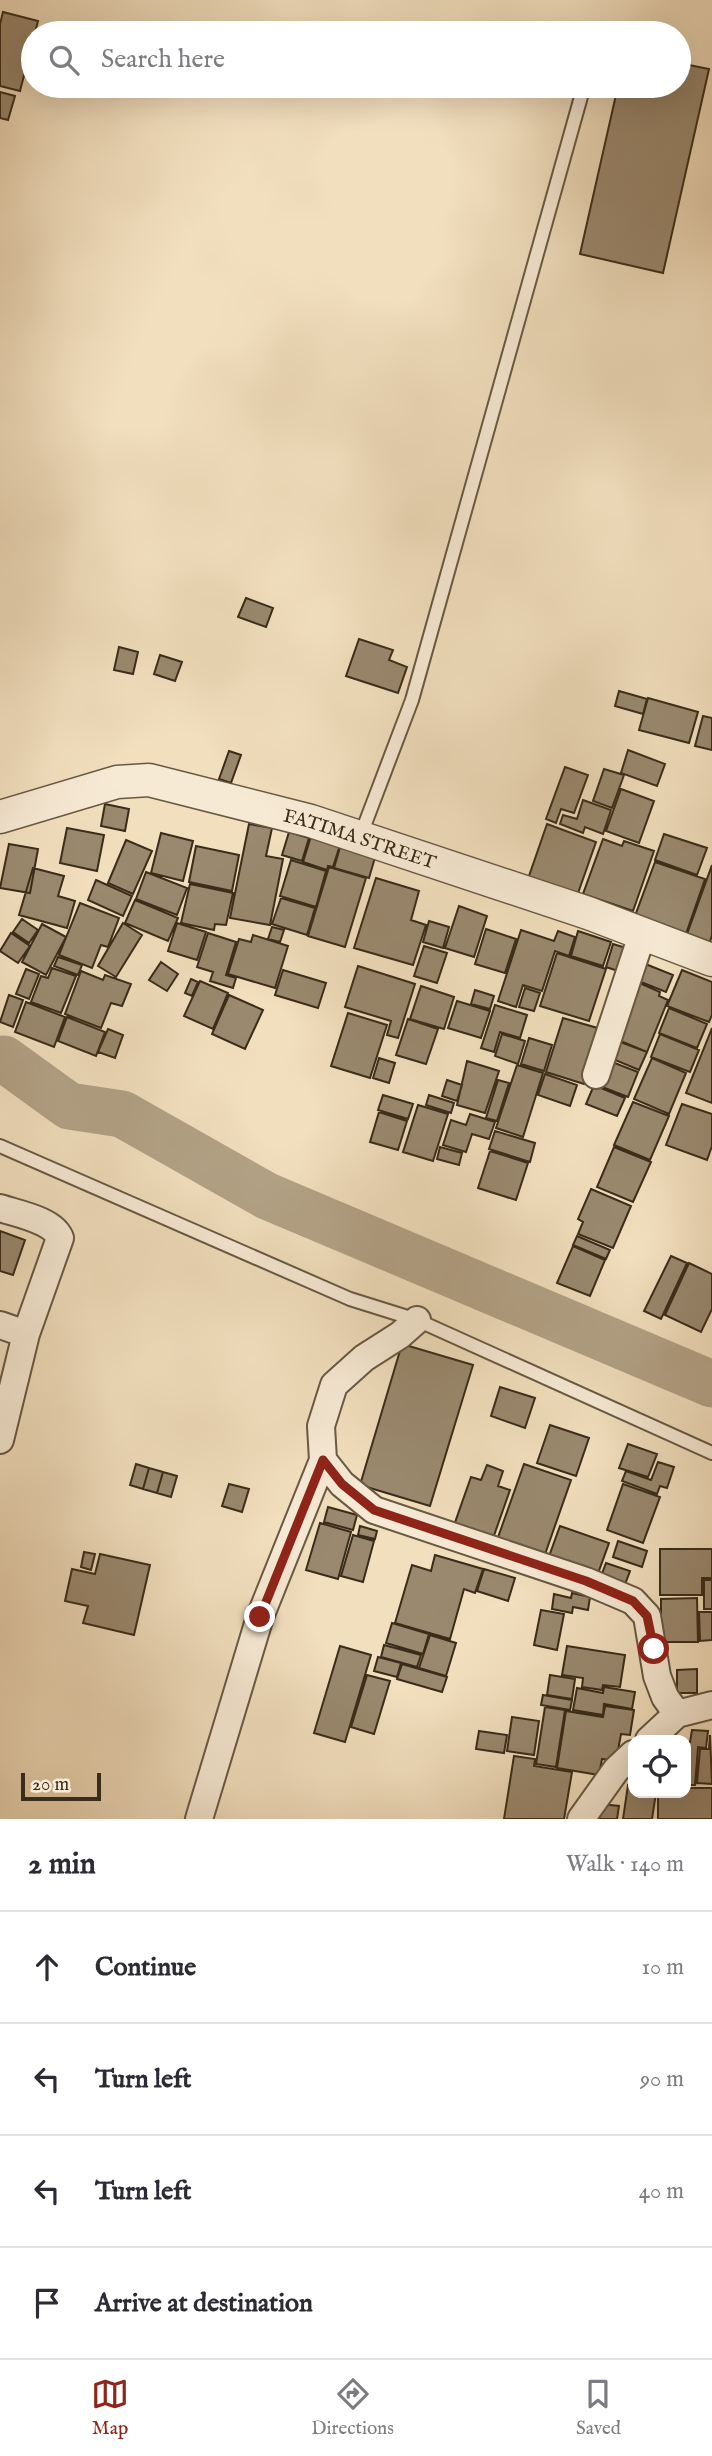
<!DOCTYPE html>
<meta charset="utf-8">
<style>
:root{--surface:#fff;--page:#f2f2f3;--text:#2b2b33;--muted:#7c7c81;--line:#e1e1e2;--accent:#8f2418}
body{margin:0;font-family:"IM FELL English",serif;background:var(--page);color:var(--text)}
.controls{position:absolute;right:21px;bottom:21px;display:grid;overflow:hidden;border-radius:14px;box-shadow:0 7px 28px #0002}
.controls button{width:63px;height:63px;display:grid;place-items:center;padding:0;border:0;border-bottom:2px solid var(--line);background:var(--surface);color:var(--text);font:35px sans-serif}
.scale{position:absolute;left:21px;bottom:18px;width:80px;box-sizing:border-box;padding-left:7px;border:4px solid #3a2c1a;border-top:0;font-size:19px;line-height:24px;white-space:nowrap;color:#3a2c1a;-webkit-text-stroke:5px #f7ead5;paint-order:stroke}
.stop{position:absolute;width:21px;height:21px;margin:-16px;border:5px solid #8f2418;border-radius:50%;background:#fff}
.stop.end{background:#8f2418;border-color:#fff;box-shadow:0 2px 7px #0008}
.list{margin:0;padding:0;list-style:none}
h2{display:flex;justify-content:space-between;align-items:center;height:91px;margin:0;padding:0 28px;font-size:30px}
h2 small{font-size:23px;font-weight:400;color:var(--muted)}
.list li{display:grid;grid-template-columns:46px 1fr auto;gap:21px;align-items:center;box-sizing:border-box;height:112px;padding:0 28px;border-top:2px solid var(--line)}
.list b{display:block;font-size:26px;white-space:nowrap}
.list em{font-size:23px;font-style:normal;color:var(--muted)}
.icon{flex:none;width:38px;height:38px;fill:none;stroke:currentColor;stroke-width:2;stroke-linecap:round;stroke-linejoin:round}
.map{position:relative;flex:none;width:712px;height:1819px;overflow:hidden}
.search{position:absolute;background:var(--surface);box-shadow:0 7px 28px #0002;left:21px;right:21px;top:21px;height:77px;display:flex;align-items:center;gap:18px;box-sizing:border-box;padding:0 24px;border-radius:38px;color:var(--muted);font-size:26px}
.sheet{height:539px;background:var(--surface)}
nav{display:flex;justify-content:space-around;align-items:center;box-sizing:border-box;height:98px;border-top:2px solid var(--line);background:var(--surface);font-size:19px;color:var(--muted)}
nav a{display:grid;justify-items:center;gap:4px}
nav .on{color:var(--accent)}
.map>svg:first-child{display:block}
.lines{fill:none;stroke-linecap:round;stroke-linejoin:round}
.stream{stroke:#83735b;stroke-width:8}
.river{stroke:#b3a286;stroke-width:47}
.building{fill:#9a896f;stroke:#3a2c1a;stroke-width:2}
.service-casing{stroke:#685943;stroke-width:16}
.minor-casing{stroke:#685943;stroke-width:30}
.tertiary-casing{stroke:#685943;stroke-width:35}
.service{stroke:#f7ead5;stroke-width:12}
.minor{stroke:#f7ead5;stroke-width:26}
.tertiary{stroke:#f7ead5;stroke-width:32}
.route{stroke:#8f2418;stroke-width:9}
.labels{text-anchor:middle;stroke-width:7;stroke-linejoin:round;paint-order:stroke}
.street-label{font-size:19px;fill:#3a2c1a;stroke:#f7ead5}
</style>
<div class="map">
<svg width="712" height="1819" viewBox="0 0 712 1819">
<rect width="100%" height="100%" fill="#f2dfbe"/>
<filter id="stains"><feTurbulence type="fractalNoise" baseFrequency=".00286" numOctaves="4"/><feColorMatrix values="0 0 0 0 .2 0 0 0 0 .09 0 0 0 0 .02 0 0 0 .5 -.17"/></filter>
<radialGradient id="worn" r=".72"><stop offset=".6" stop-color="#630" stop-opacity="0"/><stop offset="1" stop-color="#630" stop-opacity=".3"/></radialGradient>
<g class="lines">
<path class="stream" d="M0,1056l4,3"/>
<path class="river" d="M4,1059l65,47 53,8 145,82 445,188"/>
</g>
<path class="building" d="M3,12l35,9 -18,70 -20,-5v-62z
M679,63l30,6 -46,204 -83,-19 38,-168h61z
M0,92l15,4 -7,24 -8,-2z
M246,598l27,10 -7,19 -28,-10z
M359,639l34,11 -4,10 18,7 -9,26 -52,-17z
M119,647l19,5 -5,22 -19,-4z
M160,655l22,7 -7,19 -21,-7z
M619,691l28,8 -4,15 -28,-8z
M648,698l50,14 -9,31 -50,-13z
M703,716l9,2v32l-17,-4z
M628,750l37,14 -8,22 -36,-13z
M229,751l12,4 -10,28 -12,-4z
M565,767l23,8 -14,38 -13,-4 -5,14 -10,-4z
M604,769l20,6 -12,33 -19,-7z
M621,789l33,12 -15,42 -33,-12z
M583,800l28,10 -8,24 -18,-7 -2,6 -23,-9 3,-9 14,4z
M105,804l24,5 -4,22 -24,-5z
M249,824l23,4 -6,28 17,3 -13,66 -40,-7z
M547,824l49,18 -19,54 -49,-17z
M67,828l37,7 -7,36 -37,-8z
M289,832l20,6 -7,23 -20,-6z
M161,833l32,8 -10,40 -32,-8z
M664,834l43,14 -10,27 -42,-15z
M311,836l29,9 -7,22 -5,-1 -1,4 -24,-8z
M603,839l19,7 2,-5 30,10 -21,60 -50,-17z
M126,840l26,11 -19,43 -25,-11z
M9,844l29,5 -8,44 -30,-5z
M341,844l35,10 -7,24 -35,-10z
M196,846l43,9 -7,36 -43,-9z
M291,860l35,11 -10,36 -36,-11z
M655,862l50,17 -19,55 -51,-18z
M712,865v70l-2,7 -23,-8z
M329,867l37,11 -21,69 -37,-11z
M33,868l31,8 -6,20 17,5 -8,27 -48,-13z
M146,872l41,16 -10,27 -41,-16z
M376,878l43,13 -8,29 15,5 -13,40 -59,-17z
M96,880l36,16 -9,20 -35,-16z
M190,884l43,9 -7,32 -11,-1 -1,6 -33,-7z
M281,898l34,10 -8,27 -35,-11z
M135,900l43,18 -10,23 -43,-18z
M80,903l39,15 -11,29 -7,-2 -9,23 -33,-13z
M459,906l28,10 -13,41 -29,-9z
M22,919l16,11 -9,13 -16,-11z
M429,921l20,6 -6,21 -20,-6z
M123,923l19,12 -26,42 -18,-11z
M177,923l29,9 -9,28 -29,-9z
M42,924l24,13 -20,38 -24,-13z
M272,927l12,3 -4,12 -12,-3z
M486,929l30,10 -11,34 -30,-9z
M521,930l33,11 4,-10 17,6 -6,19 -14,-5 -13,40 -19,-6 -7,22 -18,-6z
M578,931l33,11 -8,24 -32,-10z
M11,933l19,13 -12,17 -18,-12z
M208,933l28,9 -10,33 10,3 -3,10 -23,-7 3,-9 -16,-5z
M253,935l35,11 -13,42 -47,-14 11,-35 12,3z
M613,944l13,4 -8,23 -12,-4z
M424,946l23,7 -10,30 -23,-7z
M557,953l49,16 -17,52 -49,-15z
M58,957l24,8 -4,10 -24,-9z
M161,962l17,12 -11,17 -18,-11z
M643,963l30,12 -7,17 -30,-12z
M358,966l57,18 -17,54 -11,-3 4,-14 -46,-14z
M52,968l24,8 -15,37 -30,-11 10,-26 7,2z
M26,969l13,5 -10,25 -13,-5z
M283,970l43,13 -8,25 -43,-13z
M682,970l30,12v33l-3,7 -42,-16z
M81,971l22,9 2,-5 26,9 -9,22 -11,-3 -10,25 -36,-14z
M191,979l7,3 -6,14 -7,-3z
M200,981l28,12 -15,36 -29,-13z
M635,981l25,11 -1,4 9,4 -21,52 -29,-12z
M421,986l33,11 -10,32 -34,-10z
M525,988l15,5 -6,18 -15,-4z
M475,990l19,6 -4,13 -19,-5z
M9,995l14,5 -10,27 -13,-5z
M229,995l34,15 -18,39 -33,-15z
M457,1001l33,10 -9,27 -33,-10z
M26,1002l39,15 -11,30 -39,-15z
M495,1005l32,10 -7,23 -20,-6 -6,20 -13,-4z
M669,1008l38,16 -10,24 -38,-15z
M348,1013l39,12 -17,53 -39,-12z
M67,1017l38,15 -9,24 -38,-15z
M563,1018l38,11 -17,55 -38,-12z
M408,1019l30,10 -12,35 -30,-9z
M712,1028v75l-26,-10z
M108,1029l15,6 -8,23 -17,-6z
M502,1034l23,7 -7,23 -23,-8z
M660,1034l39,16 -9,22 -39,-15z
M529,1038l23,7 -8,26 -23,-7z
M615,1040l32,12 -8,18 -31,-13z
M379,1058l16,5 -6,20 -16,-5z
M652,1058l34,15 -17,41 -35,-15z
M607,1060l31,12 -10,25 -31,-12z
M467,1061l32,10 -14,42 -28,-8z
M517,1065l26,8 -20,64 -27,-9z
M545,1074l32,11 -7,21 -32,-11z
M447,1080l15,5 -5,16 -15,-5z
M498,1080l11,3 -12,38 -11,-3z
M594,1085l31,13 -8,18 -31,-12z
M383,1095l30,9 -5,15 -30,-9z
M429,1095l25,8 -3,10 -25,-8z
M633,1102l36,14 -19,44 -36,-15z
M682,1104l30,10v32l-5,14 -41,-15z
M418,1105l30,9 -15,47 -30,-9z
M379,1112l28,9 -9,29 -28,-8z
M470,1114l25,8 -6,17 -17,-5 -6,18 -23,-7 8,-25 15,5z
M495,1131l40,12 -5,19 -41,-13z
M440,1147l22,6 -3,12 -22,-6z
M614,1147l37,15 -18,40 -36,-15z
M490,1151l38,12 -12,37 -38,-12z
M591,1189l40,17 -18,42 -35,-14 5,-12 -5,-3z
M0,1231l25,9 -12,35 -13,-4z
M577,1236l33,14 -4,9 -33,-14z
M573,1246l32,14 -15,36 -33,-13z
M671,1256l16,7 -26,56 -17,-8z
M689,1263l23,11v35l-11,23 -36,-17z
M402,1344l71,21 -43,141 -70,-21z
M500,1387l35,11 -10,30 -34,-12z
M550,1425l39,13 -13,38 -39,-13z
M628,1444l29,10 -9,23 -29,-9z
M658,1462l16,5 -7,21 -7,-2 -3,8 -35,-13 4,-10 25,9z
M136,1464l13,4 -6,21 -13,-4z
M524,1464l47,16 -28,80 -47,-17z
M487,1465l16,6 -5,15 12,4 -19,54 -39,-13 19,-54 10,3z
M149,1468l14,4 -6,21 -14,-4z
M163,1472l14,4 -6,21 -14,-4z
M229,1484l20,5 -7,23 -20,-6z
M623,1484l37,13 -17,46 -36,-13z
M328,1507l29,8 -4,15 -29,-8z
M320,1523l31,9 -13,47 -32,-9z
M360,1526l17,5 -2,8 -17,-4z
M560,1526l49,17 -13,36 -49,-17z
M353,1535l21,6 -11,41 -22,-6z
M618,1541l29,10 -5,16 -29,-10z
M660,1549h52v29h-10v17h-42z
M84,1552l11,2 -4,16 -10,-3z
M100,1554l50,11 -16,70 -51,-12 5,-17 -23,-5 7,-32 23,5z
M435,1555l48,14 -8,24 -11,-4 -14,50 -55,-16 17,-58 19,6z
M606,1563l24,8 -6,16 -24,-8z
M484,1569l31,9 -7,23 -31,-10z
M704,1580h8v29h-8z
M572,1593l18,4 -2,13 -15,-3 -1,6 -20,-4 2,-15 17,4z
M697,1598l1,44h-37v-43z
M541,1610l23,4 -7,36 -23,-5z
M699,1612h13v28l-12,1z
M392,1623l37,11 -6,20 -37,-11z
M430,1635l26,8 -10,33 -27,-8z
M384,1645l37,10 -4,12 -36,-10z
M340,1646l31,9 -26,87 -31,-9z
M567,1646l58,9 -5,32 -17,-2 -1,5 -20,-3 1,-9 -21,-3z
M378,1657l23,6 -4,14 -23,-6z
M402,1664l45,13 -5,15 -45,-13z
M697,1669v24h-20v-23z
M367,1675l23,6 -16,53 -23,-7z
M550,1675l25,4 -3,20 -25,-4z
M604,1687l31,5 -3,17 -28,-5 -1,11 -30,-5 4,-22 26,5z
M543,1695l29,5 -2,10 -29,-5z
M605,1706l29,4 -4,25 -9,-1 -5,27 -14,-2 -3,16 -42,-7 9,-57 37,6z
M545,1707l20,3 -9,57 -20,-3z
M512,1717l27,4 -5,34 -27,-4z
M692,1730l16,1 -2,17 -8,-1 -3,38h-9v-43h4z
M479,1731l28,4 -3,18 -28,-4z
M710,1735l2,49 -15,-1 3,-34h9z
M514,1756l21,3 -1,7 38,6 -8,47h-60z
M628,1785l5,1v7h23l-4,26h-29z
M686,1788h26v31h-54v-26h28z
M601,1804l18,2 -2,13h-18z"/>
<g class="lines">
<defs>
<path id="service" d="M360,837l52,-137 172,-614
M0,1146l350,153 67,21 295,133"/>
<path id="minor" d="M596,1075l46,-140
M0,1208c18,6 53,12 60,30l-34,96
M0,1325l26,9 -26,106
M323,1460l19,24 32,26 212,71 47,20 14,15 10,60 8,21 12,17
M649,1740l28,-26 35,-9
M199,1819l61,-202 63,-157 -2,-34 13,-41 30,-27 36,-23 17,-15
M581,1819l35,-49 17,-16"/>
<g id="tertiary">
<path id="s1" d="M0,817l117,-35 32,-2 162,41 277,92 124,47"/>
</g>
</defs>
<use href="#service" class="service-casing"/>
<use href="#minor" class="minor-casing"/>
<use href="#tertiary" class="tertiary-casing"/>
<use href="#service" class="service"/>
<use href="#minor" class="minor"/>
<use href="#tertiary" class="tertiary"/>
</g>
<g class="lines">
<path class="route" d="M260,1617l63,-157 19,24 32,26 212,71 47,20 14,15 7,33"/>
</g>
<g class="labels">
<g class="street-label">
<text dy="7" stroke="none"><textPath href="#s1" startOffset="373">FATIMA STREET</textPath></text>
</g>
</g>
<rect width="100%" height="100%" filter="url(#stains)"/>
<rect width="100%" height="100%" fill="url(#worn)"/>
</svg>
<div class="controls">
<button><svg class="icon" aria-label="locate" viewBox="0 0 24 24"><circle cx="12" cy="12" r="6"/><path d="M12 2v4M12 18v4M2 12h4M18 12h4"/></svg></button>
</div>
<div class="scale">20 m</div>
<div class="stop" style="left:654px;top:1649px"></div>
<div class="stop end" style="left:260px;top:1617px"></div>
<div class="search"><svg class="icon" aria-label="search" viewBox="0 0 24 24"><circle cx="10" cy="10" r="6"/><path d="M15 15l6 6"/></svg>Search here</div>
</div>
<section class="sheet">
<h2>2 min<small>Walk · 140 m</small></h2>
<ul class="list">
<li><svg class="icon" aria-label="ahead" viewBox="0 0 24 24"><path d="M12 20V5M6 11l6-6 6 6"/></svg><div><b>Continue</b></div><em>10 m</em></li>
<li><svg class="icon" aria-label="left" viewBox="0 0 24 24"><path d="M17 20v-9H6M10 6l-5 5 5 5"/></svg><div><b>Turn left</b></div><em>90 m</em></li>
<li><svg class="icon" aria-label="left" viewBox="0 0 24 24"><path d="M17 20v-9H6M10 6l-5 5 5 5"/></svg><div><b>Turn left</b></div><em>40 m</em></li>
<li><svg class="icon" aria-label="arrive" viewBox="0 0 24 24"><path d="M6 21V4h12l-3 4 3 4H6"/></svg><div><b>Arrive at destination</b></div></li>
</ul>
</section>
<nav>
<a class="on"><svg class="icon" aria-label="map" viewBox="0 0 24 24"><path d="M3 6l6-2 6 2 6-2v14l-6 2-6-2-6 2zM9 4v14M15 6v14"/></svg>Map</a>
<a><svg class="icon" aria-label="directions" viewBox="0 0 24 24"><path d="M12 3l9 9-9 9-9-9zM9 14v-3h6M13 9l2 2-2 2"/></svg>Directions</a>
<a><svg class="icon" aria-label="saved" viewBox="0 0 24 24"><path d="M7 4h10v16l-5-4-5 4z"/></svg>Saved</a>
</nav>
